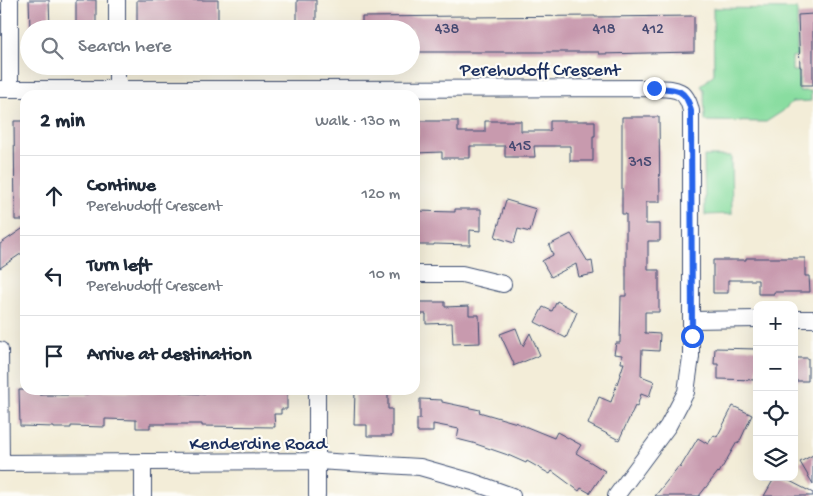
<!DOCTYPE html>
<meta charset="utf-8">
<style>
:root{--surface:#fff;--page:#f2f2f3;--text:#1f2937;--muted:#747a83;--line:#e0e1e3}
body{margin:0;font-family:"Gochi Hand",sans-serif;background:var(--page);color:var(--text)}
.controls{position:absolute;right:15px;bottom:15px;display:grid;overflow:hidden;border-radius:10px;box-shadow:0 5px 20px #0002}
.controls button{width:45px;height:45px;display:grid;place-items:center;padding:0;border:0;border-bottom:1px solid var(--line);background:var(--surface);color:var(--text);font:25px sans-serif}
.stop{position:absolute;width:15px;height:15px;margin:-11px;border:4px solid #2563eb;border-radius:50%;background:#fff}
.stop.end{background:#2563eb;border-color:#fff;box-shadow:0 1px 5px #0008}
.list{margin:0;padding:0;list-style:none}
h2{display:flex;justify-content:space-between;align-items:center;height:65px;margin:0;padding:0 20px;font-size:21px}
h2 small{font-size:16px;font-weight:400;color:var(--muted)}
.list li{display:grid;grid-template-columns:32px 1fr auto;gap:15px;align-items:center;box-sizing:border-box;height:80px;padding:0 20px;border-top:1px solid var(--line)}
.list b{display:block;font-size:19px;white-space:nowrap}
.list p{margin:0;font-size:16px;white-space:nowrap;color:var(--muted)}
.list em{font-size:16px;font-style:normal;color:var(--muted)}
.icon{flex:none;width:28px;height:28px;fill:none;stroke:currentColor;stroke-width:2;stroke-linecap:round;stroke-linejoin:round}
.map{position:relative;flex:none;width:813px;height:496px;overflow:hidden}
.search{position:absolute;background:var(--surface);box-shadow:0 5px 20px #0002;left:20px;top:20px;width:400px;height:55px;display:flex;align-items:center;gap:12px;box-sizing:border-box;padding:0 18px;border-radius:28px;color:var(--muted);font-size:19px}
.panel{position:absolute;background:var(--surface);box-shadow:0 5px 20px #0002;left:20px;top:90px;width:400px;height:305px;border-radius:15px}
.map>svg:first-child{display:block}
.green{fill:#89dda0;stroke:#52867f}
.building{fill:#c89aae}
.lines{fill:none;stroke-linecap:round;stroke-linejoin:round}
.minor-casing{stroke:#3b4c70;stroke-width:18}
.minor{stroke:#fff;stroke-width:16}
.route{stroke:#2563eb;stroke-width:6}
.labels{text-anchor:middle;stroke-width:4.5;stroke-linejoin:round;paint-order:stroke}
.number-label{font-size:16px;fill:#464a72}
.street-label{font-size:19px;fill:#1b2f5e;stroke:#fdfcf7}
</style>
<div class="map">
<svg width="813" height="496" viewBox="0 0 813 496">
<rect width="100%" height="100%" fill="#fdfcf7"/>
<filter id="ink" filterUnits="userSpaceOnUse"><feTurbulence type="fractalNoise" baseFrequency=".02" numOctaves="2"/><feDisplacementMap in="SourceGraphic" scale="10" xChannelSelector="R" yChannelSelector="G"/><feConvolveMatrix kernelMatrix="1 2 1 2 8 2 1 2 1" color-interpolation-filters="sRGB"/></filter>
<filter id="wash" filterUnits="userSpaceOnUse"><feTurbulence type="fractalNoise" baseFrequency=".0096" numOctaves="4" result="noise"/><feDisplacementMap in="SourceGraphic" scale="20" xChannelSelector="R" yChannelSelector="G"/><feGaussianBlur stdDeviation="1.12" result="paint"/><feColorMatrix in="noise" values="0 0 0 0 0 0 0 0 0 0 0 0 0 0 0 0 0 1.4 0 .05"/><feComposite in="paint" operator="in"/></filter>
<g filter="url(#wash)">
<rect width="100%" height="100%" fill="#f3edd8"/>
<path class="green" d="M713,8l84,1v47l-5,1v14h7v20h12v10l-19,1 -9,9 -17,11 -61,-1 -1,-31 -3,-4 13,-12z
M704,156h27l1,58 -27,1z"/>
<g id="blocks">
<path class="building" d="M29,0h20l1,29h-20z
M76,0h20v29h-20z
M137,0h81v29h-81z
M297,0h19v29h-19z
M813,14v71h-12v-18h-1l-2,-52z
M469,16v1l126,-1v1l99,-1v36l-95,2v-2h-187v-23h-50v-12z
M622,117h37l1,85h-14v22h14v17h-12v29h11v42h-14v21l15,1 -1,17 -17,-1 -1,26 13,5 -5,16 -8,-3 -4,13 -2,-1 -16,34 -31,-16 11,-27 12,5 13,-39h-3l1,-8 -8,-1 2,-11h4l1,-47h5v-82h-4z
M14,121h11v99h-10z
M418,121h40v11h27v-11h36v10h29v-10h45v15h-2v25h-23v-15h-36l1,11h-30v-11h-35v12h-28v-6l-27,1v-18h3z
M506,200l30,9 -6,23 -12,-3 -4,14 -19,-6z
M455,209h26v22l-11,-1v15l-36,-1v1h-16v-34l37,1z
M25,227v24l-25,17v-24z
M571,234l17,28 4,-1 2,13 -15,3 -3,-13 -25,13 -9,-16 11,-6 -4,-10z
M746,258h59v18h4l1,16h-36v2h-16v-14h-30v13h-15v-33h33z
M557,301l20,11 -11,26 -31,-16 8,-15 9,4z
M415,302h30v5l24,-1v9h10l1,28 -27,1 -1,-21 -26,1v-10h-11z
M516,328l7,18 7,-13 10,22 -27,11 1,-2 -14,-30z
M715,348l42,1v31l-39,-1v-15h-4z
M794,358h14v23h-14z
M19,390h21v5h47v-4l69,2v-3h15v1h11v2l23,1 1,-4h81v19h-6v5h-7l1,13 -73,-1v-2h-52v4h-14v-8l-31,-1v8l-34,-1v2h-17v-1l-34,-1z
M355,390h33v19h4v27h-25v-11h-13z
M420,399l22,1v2l38,8 -1,2 38,11 37,15 3,-6 24,13 -5,8 29,18 -15,22 -9,-5 -2,3 -27,-20 -2,3 -23,-13 -1,2 -18,-8 -35,-12 -16,-4 2,-10 -26,-5v8h-16v-13h3z
M733,406l19,9 -13,28 -2,-1 -18,31 -1,-1 -19,24h-44l24,-30 1,2 18,-30 10,6 6,-9 3,2z
M813,455v29l-13,-22z
M775,477h7l31,16v3h-49z"/>
</g>
</g>
<g filter="url(#ink)">
<use href="#blocks" fill-opacity="0" stroke="#3b4c70" stroke-width="1"/>
<g class="lines">
<defs>
<path id="minor" d="M10,0v89
M117,0v29
M117,66v23
M0,89h321l333,-1c20,1 32,-1 37,23v246l-5,35 -18,34 -52,70
M415,274h47l41,10
M794,319h19
M692,320l65,-1
M0,350l1,113
M0,463l317,-2 103,6 53,15 39,14
M143,463v33
M317,496v-106"/>
</defs>
<use href="#minor" class="minor-casing"/>
<use href="#minor" class="minor"/>
</g>
</g>
<g class="lines" filter="url(#ink)">
<path class="route" d="M654,88c20,1 32,-1 37,23l1,225"/>
</g>
<g class="labels">
<g class="number-label">
<text x="447" y="33">438</text>
<text x="604" y="33">418</text>
<text x="653" y="33">412</text>
<text x="520" y="150">415</text>
<text x="640" y="166">315</text>
</g>
<g class="street-label">
<text x="540" y="75">Perehudoff Crescent</text>
<text x="258" y="449">Kenderdine Road</text>
</g>
</g>
</svg>
<div class="controls">
<button>+</button>
<button>−</button>
<button><svg class="icon" aria-label="locate" viewBox="0 0 24 24"><circle cx="12" cy="12" r="6"/><path d="M12 2v4M12 18v4M2 12h4M18 12h4"/></svg></button>
<button><svg class="icon" aria-label="layers" viewBox="0 0 24 24"><path d="M12 4l9 5-9 5-9-5zM3 14l9 5 9-5"/></svg></button>
</div>
<div class="stop" style="left:692px;top:336px"></div>
<div class="stop end" style="left:654px;top:88px"></div>
<div class="search"><svg class="icon" aria-label="search" viewBox="0 0 24 24"><circle cx="10" cy="10" r="6"/><path d="M15 15l6 6"/></svg>Search here</div>
<section class="panel">
<h2>2 min<small>Walk · 130 m</small></h2>
<ul class="list">
<li><svg class="icon" aria-label="ahead" viewBox="0 0 24 24"><path d="M12 20V5M6 11l6-6 6 6"/></svg><div><b>Continue</b><p>Perehudoff Crescent</p></div><em>120 m</em></li>
<li><svg class="icon" aria-label="left" viewBox="0 0 24 24"><path d="M17 20v-9H6M10 6l-5 5 5 5"/></svg><div><b>Turn left</b><p>Perehudoff Crescent</p></div><em>10 m</em></li>
<li><svg class="icon" aria-label="arrive" viewBox="0 0 24 24"><path d="M6 21V4h12l-3 4 3 4H6"/></svg><div><b>Arrive at destination</b></div></li>
</ul>
</section>
</div>
